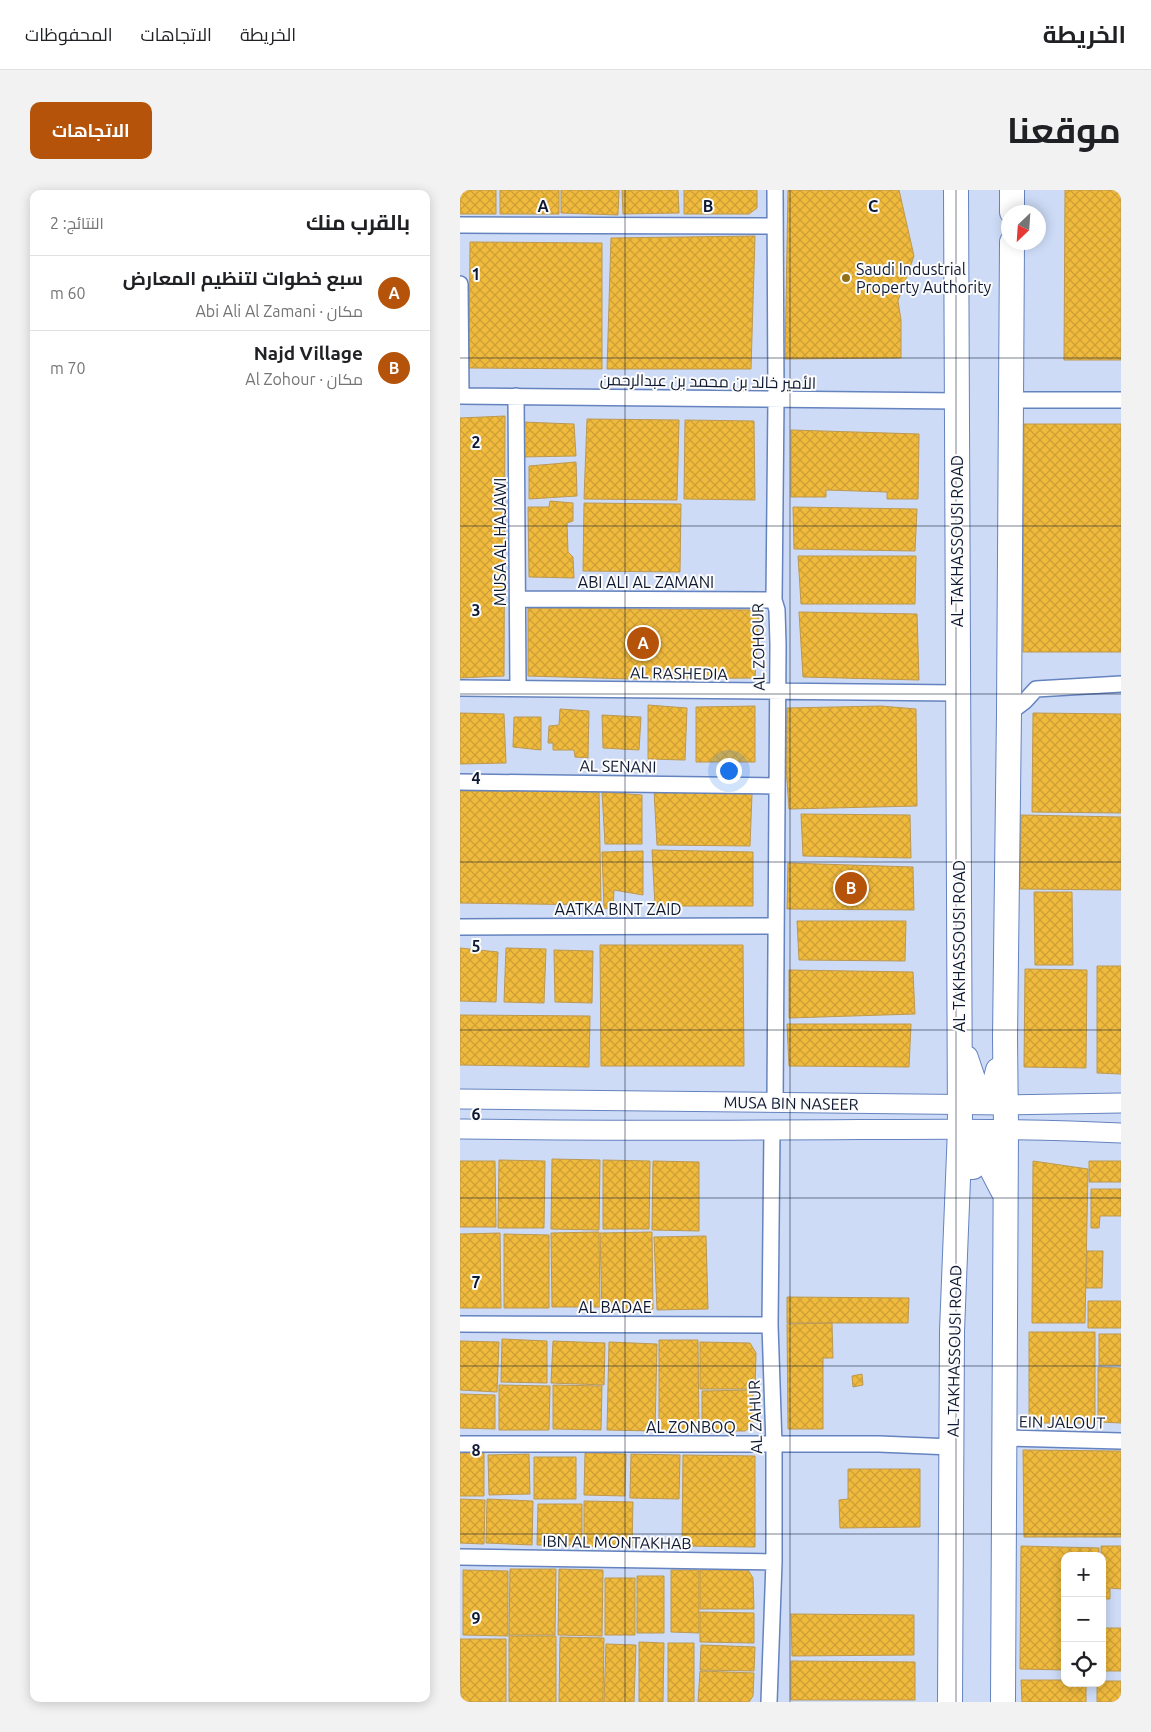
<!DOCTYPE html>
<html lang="ar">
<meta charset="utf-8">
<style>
:root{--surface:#fff;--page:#f2f2f2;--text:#202124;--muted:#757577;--line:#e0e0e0;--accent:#b45309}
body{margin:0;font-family:Ubuntu,Cairo,sans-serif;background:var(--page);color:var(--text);direction:rtl}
.controls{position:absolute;right:15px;bottom:15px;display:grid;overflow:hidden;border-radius:10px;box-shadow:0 2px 12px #0003}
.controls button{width:45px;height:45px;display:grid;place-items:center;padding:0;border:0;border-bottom:1px solid var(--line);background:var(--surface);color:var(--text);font:25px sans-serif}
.compass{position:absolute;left:541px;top:15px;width:45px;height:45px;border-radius:50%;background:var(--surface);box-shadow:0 2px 12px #0003;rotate:205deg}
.you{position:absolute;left:268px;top:580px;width:18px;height:18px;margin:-12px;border:4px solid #fff;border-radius:50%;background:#1a73e8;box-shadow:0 0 0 8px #1a73e833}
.badge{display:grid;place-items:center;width:32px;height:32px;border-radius:50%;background:var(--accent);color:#fff;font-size:16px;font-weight:700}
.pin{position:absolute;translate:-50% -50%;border:2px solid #fff;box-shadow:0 1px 5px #0006}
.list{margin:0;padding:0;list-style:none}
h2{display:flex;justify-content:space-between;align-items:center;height:65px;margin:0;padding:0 20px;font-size:21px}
h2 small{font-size:16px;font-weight:400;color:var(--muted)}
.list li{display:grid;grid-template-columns:32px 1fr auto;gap:15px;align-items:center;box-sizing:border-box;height:75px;padding:0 20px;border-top:1px solid var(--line)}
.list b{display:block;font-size:19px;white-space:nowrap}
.list p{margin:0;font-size:16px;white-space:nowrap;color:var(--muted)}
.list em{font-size:16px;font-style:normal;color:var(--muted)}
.icon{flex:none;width:28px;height:28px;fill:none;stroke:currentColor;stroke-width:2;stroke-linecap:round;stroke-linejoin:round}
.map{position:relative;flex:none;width:661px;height:1512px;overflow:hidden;direction:ltr;border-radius:10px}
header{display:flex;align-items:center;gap:30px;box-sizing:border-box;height:70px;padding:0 25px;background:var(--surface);border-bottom:1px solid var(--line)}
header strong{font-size:24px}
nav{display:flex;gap:28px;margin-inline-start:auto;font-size:18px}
.intro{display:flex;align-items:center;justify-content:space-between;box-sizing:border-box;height:120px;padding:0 30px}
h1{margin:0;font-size:35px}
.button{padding:12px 22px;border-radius:10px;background:var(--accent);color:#fff;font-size:18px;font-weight:700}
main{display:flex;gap:30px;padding:0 30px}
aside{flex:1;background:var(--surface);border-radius:10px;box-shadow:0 2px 12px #0003}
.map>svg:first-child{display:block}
.building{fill:url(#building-cross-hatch);stroke:#bc9952}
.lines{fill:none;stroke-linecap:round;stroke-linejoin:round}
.minor-casing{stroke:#6583bf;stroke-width:18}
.tertiary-casing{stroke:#6583bf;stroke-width:21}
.primary-casing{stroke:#6583bf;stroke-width:26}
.minor{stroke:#fff;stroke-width:15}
.tertiary{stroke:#fff;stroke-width:19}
.primary{stroke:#fff;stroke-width:24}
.grid{fill:none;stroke:#0e1931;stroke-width:1;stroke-opacity:0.55}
.poi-dot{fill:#936f17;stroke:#fcfcfc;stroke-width:2}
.labels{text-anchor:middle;stroke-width:4;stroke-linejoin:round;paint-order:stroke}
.poi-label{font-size:16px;fill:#0e1931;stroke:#fcfcfc;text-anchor:start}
.street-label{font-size:16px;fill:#0e1931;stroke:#fcfcfc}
.grid-label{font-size:16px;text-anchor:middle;font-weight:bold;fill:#0e1931;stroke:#fcfcfc;stroke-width:4;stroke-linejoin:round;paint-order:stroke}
</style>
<header>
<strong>الخريطة</strong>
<nav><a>الخريطة</a><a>الاتجاهات</a><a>المحفوظات</a></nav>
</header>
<div class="intro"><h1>موقعنا</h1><a class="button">الاتجاهات</a></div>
<main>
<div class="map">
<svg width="661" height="1512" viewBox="0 0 661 1512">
<defs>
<pattern id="building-cross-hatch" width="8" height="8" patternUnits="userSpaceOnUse" patternTransform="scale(1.25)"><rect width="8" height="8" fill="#f0ba3d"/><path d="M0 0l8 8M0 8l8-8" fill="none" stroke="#cd9f36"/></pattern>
</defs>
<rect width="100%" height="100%" fill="#cddbf6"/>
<path class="building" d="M0,0h36v24h-36z
M40,0h59v24h-59z
M101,0h58l-1,25 -57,-2z
M162,0h56l1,23 -56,1z
M224,0h73v18l-8,6h-65z
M328,0h111l15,66 -16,45 3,19v38l-116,1z
M605,0h56v170h-57z
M295,46l-4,133h-144l4,-131z
M10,52l132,1v126l-133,-1z
M45,226l-1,260 -44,2v-260z
M127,229l92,1 -2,80 -93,-1z
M225,230l69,1 1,79 -71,-1z
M62,232l52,2 2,32 -55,1z
M564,234h97v228h-98z
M331,240l128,4 -1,65h-31v-7l-61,-2v7h-35z
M116,272l1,34 -48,3v-33z
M90,311l23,2v18l-6,2 1,29 5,5 1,21 -45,-1 -1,-70h21z
M124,313l97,1 -1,68 -97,-1z
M333,317l124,2 -2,42 -121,-2z
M338,366h118l-1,48h-114z
M68,418l231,2 -4,68 -123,1 -104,-3z
M339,422l118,2 2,66 -116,-3z
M188,515l39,3 -2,52 -37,-1z
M295,516v56h-59v-55z
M421,516l35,3 1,97 -128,3 -3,-42 1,-59z
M100,519l29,2 -1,47 -13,-1 -1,-7h-21v-7h-5l1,-17 10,-1z
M0,523l44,1 2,49 -46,1z
M573,523l88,1v99l-89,-1z
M142,525l39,2 -2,33 -36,-2z
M54,527h27v33l-28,-3z
M0,601h139l2,114 -141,-2z
M194,601l98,3 -2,52 -93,-1z
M142,602l40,3v49h-37z
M341,624l109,1 1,43 -108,-2z
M561,625l100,2v73l-101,-1z
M192,660l101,2v54h-98z
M183,661v44l-29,-5 -1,20 -9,-2 -2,-56z
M328,673l125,4 1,43 -127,-1z
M574,702h38l1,73h-38z
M337,731h109l-1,40 -106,-1z
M140,755h143l1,121h-143z
M0,758l38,4 -2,50 -36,-1z
M46,758l40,1 -2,54 -40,-1z
M94,760l39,1 -1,52 -37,-1z
M637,776h24v108l-24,-1z
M565,779l62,1 -1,98 -62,-1z
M329,780l124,2 2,42 -126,4z
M0,825l130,1 -1,51 -129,-2z
M327,834h124l-2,43 -120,-1z
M92,969l48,1 -1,70 -48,-1z
M39,970l46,1 -1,67h-46z
M143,970l47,1 -1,68h-46z
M0,971h35l1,66h-36z
M193,971l46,1v69l-47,-1z
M573,971l55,8 -3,154h-53z
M629,971h32v21h-32z
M631,999h30v27h-21l-1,12h-8z
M139,1042l1,75h-48l-1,-74z
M192,1042l1,77 -51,1 -2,-77z
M40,1043l1,75h-41v-74z
M44,1044l45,1v73h-45z
M246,1046l2,73 -51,1 -3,-73z
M627,1061h16l-1,37h-16z
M327,1107l122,1 -1,25h-121z
M628,1111h33v27h-33z
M372,1133l1,35h-10v71h-35l-1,-105z
M569,1142h66v91h-66z
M639,1144h22v31h-22z
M42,1149l45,2v42l-46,-1z
M199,1150h39l1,91h-40z
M0,1151l39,1 -2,50 -37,-2z
M93,1151l52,2 -1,42 -53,-2z
M149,1152l48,2 -2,87 -48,-1z
M240,1152l50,1 6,10 -1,36h-55z
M638,1177l23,1v55l-23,-1z
M402,1184l1,11 -10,2 -1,-11z
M39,1195l51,1 -1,44h-50z
M93,1195l49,1 -1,44 -48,-1z
M293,1200v35l-8,6h-43v-40z
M0,1204l35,1v34l-35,-1z
M563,1260l98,1v86h-97z
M0,1263h24v43h-24z
M125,1263l41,1 -1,42 -41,-1z
M69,1264l1,40 -41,1 -1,-40z
M171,1264l49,1 -1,44 -49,-1z
M223,1265l72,1v91l-73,-1z
M74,1267h42v42h-42z
M388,1279h72v58l-80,1 -1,-28 9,-1z
M0,1309l25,1 -1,44 -24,-1z
M27,1309l46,2 -1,44 -46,-2z
M124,1311l49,1 -1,45 -48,-1z
M78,1314h44v41h-45z
M561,1356l78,2v8h-34v114l-45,-1z
M641,1356h20v43l-11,-1v11h-8z
M50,1379h46l-1,66h-46z
M99,1379l44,1 -1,66 -44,-1z
M3,1380l45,1v65l-45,-1z
M211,1380h28v63l-28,-1z
M240,1380h48l5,8 1,31h-54z
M177,1386h27v57h-27z
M145,1388h30v57h-30z
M240,1422l54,1v30l-54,-1z
M331,1424l123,1v40l-122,1z
M642,1438h19v43h-19z
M49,1446h47v66h-47z
M100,1447l44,1 -1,64h-44z
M0,1449h46v63h-45z
M179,1452l25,1 -1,59h-24z
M208,1453h26v59h-26z
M146,1454l30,1 -2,57h-30z
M241,1455l54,2 -1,24 -54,-1z
M331,1471l124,1v38h-124z
M240,1481l54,2 -1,23 -4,6h-51z
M561,1490h44v3h21v19h-64z
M642,1491h19v21h-24v-19h5z"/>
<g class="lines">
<defs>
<path id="minor" d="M0,35l315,1
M0,94l1,112
M0,206l496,5
M56,206l2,291
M551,210h110
M58,409l256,1
M0,498l497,5
M549,523l16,-12 11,-12 85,-5
M0,592l316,4
M0,737l316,-1
M315,913l3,-458 -1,-35 -3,-10 2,-201 -1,-209
M0,1134l310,1
M543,1248l118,3
M0,1254h419l73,3
M0,1367l314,5
M309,1512l5,-140v-117l-4,-120 2,-195"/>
<path id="tertiary" d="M0,909l544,6 117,-2
M0,939c105,1 209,2 314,1 116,0 231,-3 347,3"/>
<path id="primary" d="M552,22v-22
M506,868l13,39 7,3 5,-1 7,-29
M513,977l2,-30 3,-3h3l5,9 2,19 15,29
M490,1512l2,-371 8,-203 -4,-938
M543,1512l3,-574 -1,-90 4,-325 3,-471"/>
</defs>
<use href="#minor" class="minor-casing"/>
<use href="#tertiary" class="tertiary-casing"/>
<use href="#primary" class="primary-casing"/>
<use href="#minor" class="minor"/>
<use href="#tertiary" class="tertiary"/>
<use href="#primary" class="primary"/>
</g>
<path class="grid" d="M165,0v1512M330,0v1512M496,0v1512M0,168h661M0,336h661M0,504h661M0,672h661M0,840h661M0,1008h661M0,1176h661M0,1344h661"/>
<circle class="poi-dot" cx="386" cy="88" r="5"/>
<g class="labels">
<g class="poi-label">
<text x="396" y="85">Saudi Industrial<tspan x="396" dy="18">Property Authority</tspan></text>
</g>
<g class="street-label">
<text transform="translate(248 191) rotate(1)" y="6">الأمير خالد بن محمد بن عبدالرحمن</text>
<text transform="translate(497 351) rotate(-90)" y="6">AL TAKHASSOUSI ROAD</text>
<text transform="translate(40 352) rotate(-90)" y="6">MUSA AL HAJAWI</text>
<text x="186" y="398">ABI ALI AL ZAMANI</text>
<text transform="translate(298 457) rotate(-91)" y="6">AL ZOHOUR</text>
<text transform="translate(219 483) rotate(1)" y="6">AL RASHEDIA</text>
<text transform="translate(158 576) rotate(1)" y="6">AL SENANI</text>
<text x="158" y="725">AATKA BINT ZAID</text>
<text transform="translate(499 756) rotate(-90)" y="6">AL TAKHASSOUSI ROAD</text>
<text transform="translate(331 913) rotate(1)" y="6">MUSA BIN NASEER</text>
<text x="155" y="1123">AL BADAE</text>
<text transform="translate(494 1161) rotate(-89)" y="6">AL TAKHASSOUSI ROAD</text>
<text transform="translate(295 1227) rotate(-92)" y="6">AL ZAHUR</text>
<text transform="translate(602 1232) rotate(1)" y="6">EIN JALOUT</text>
<text x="231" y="1243">AL ZONBOQ</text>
<text transform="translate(157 1352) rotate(1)" y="6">IBN AL MONTAKHAB</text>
</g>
</g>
<g class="grid-label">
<text x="83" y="22">A</text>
<text x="248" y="22">B</text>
<text x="413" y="22">C</text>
<text x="16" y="90">1</text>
<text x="16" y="258">2</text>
<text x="16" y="426">3</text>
<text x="16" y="594">4</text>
<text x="16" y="762">5</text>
<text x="16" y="930">6</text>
<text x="16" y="1098">7</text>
<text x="16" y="1266">8</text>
<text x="16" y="1434">9</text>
</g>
</svg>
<div class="controls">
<button>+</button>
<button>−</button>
<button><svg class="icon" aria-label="locate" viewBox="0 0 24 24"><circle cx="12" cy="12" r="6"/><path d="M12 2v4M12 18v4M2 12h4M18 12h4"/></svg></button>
</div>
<svg class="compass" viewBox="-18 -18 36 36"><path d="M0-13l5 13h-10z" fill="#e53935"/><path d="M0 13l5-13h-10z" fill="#757577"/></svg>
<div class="you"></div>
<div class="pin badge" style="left:183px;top:453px">A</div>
<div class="pin badge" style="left:391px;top:698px">B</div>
</div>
<aside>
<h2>بالقرب منك<small>النتائج: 2</small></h2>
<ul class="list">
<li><span class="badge">A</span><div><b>سبع خطوات لتنظيم المعارض</b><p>مكان · Abi Ali Al Zamani</p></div><em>60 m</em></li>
<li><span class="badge">B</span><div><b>Najd Village</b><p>مكان · Al Zohour</p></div><em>70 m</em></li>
</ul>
</aside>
</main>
